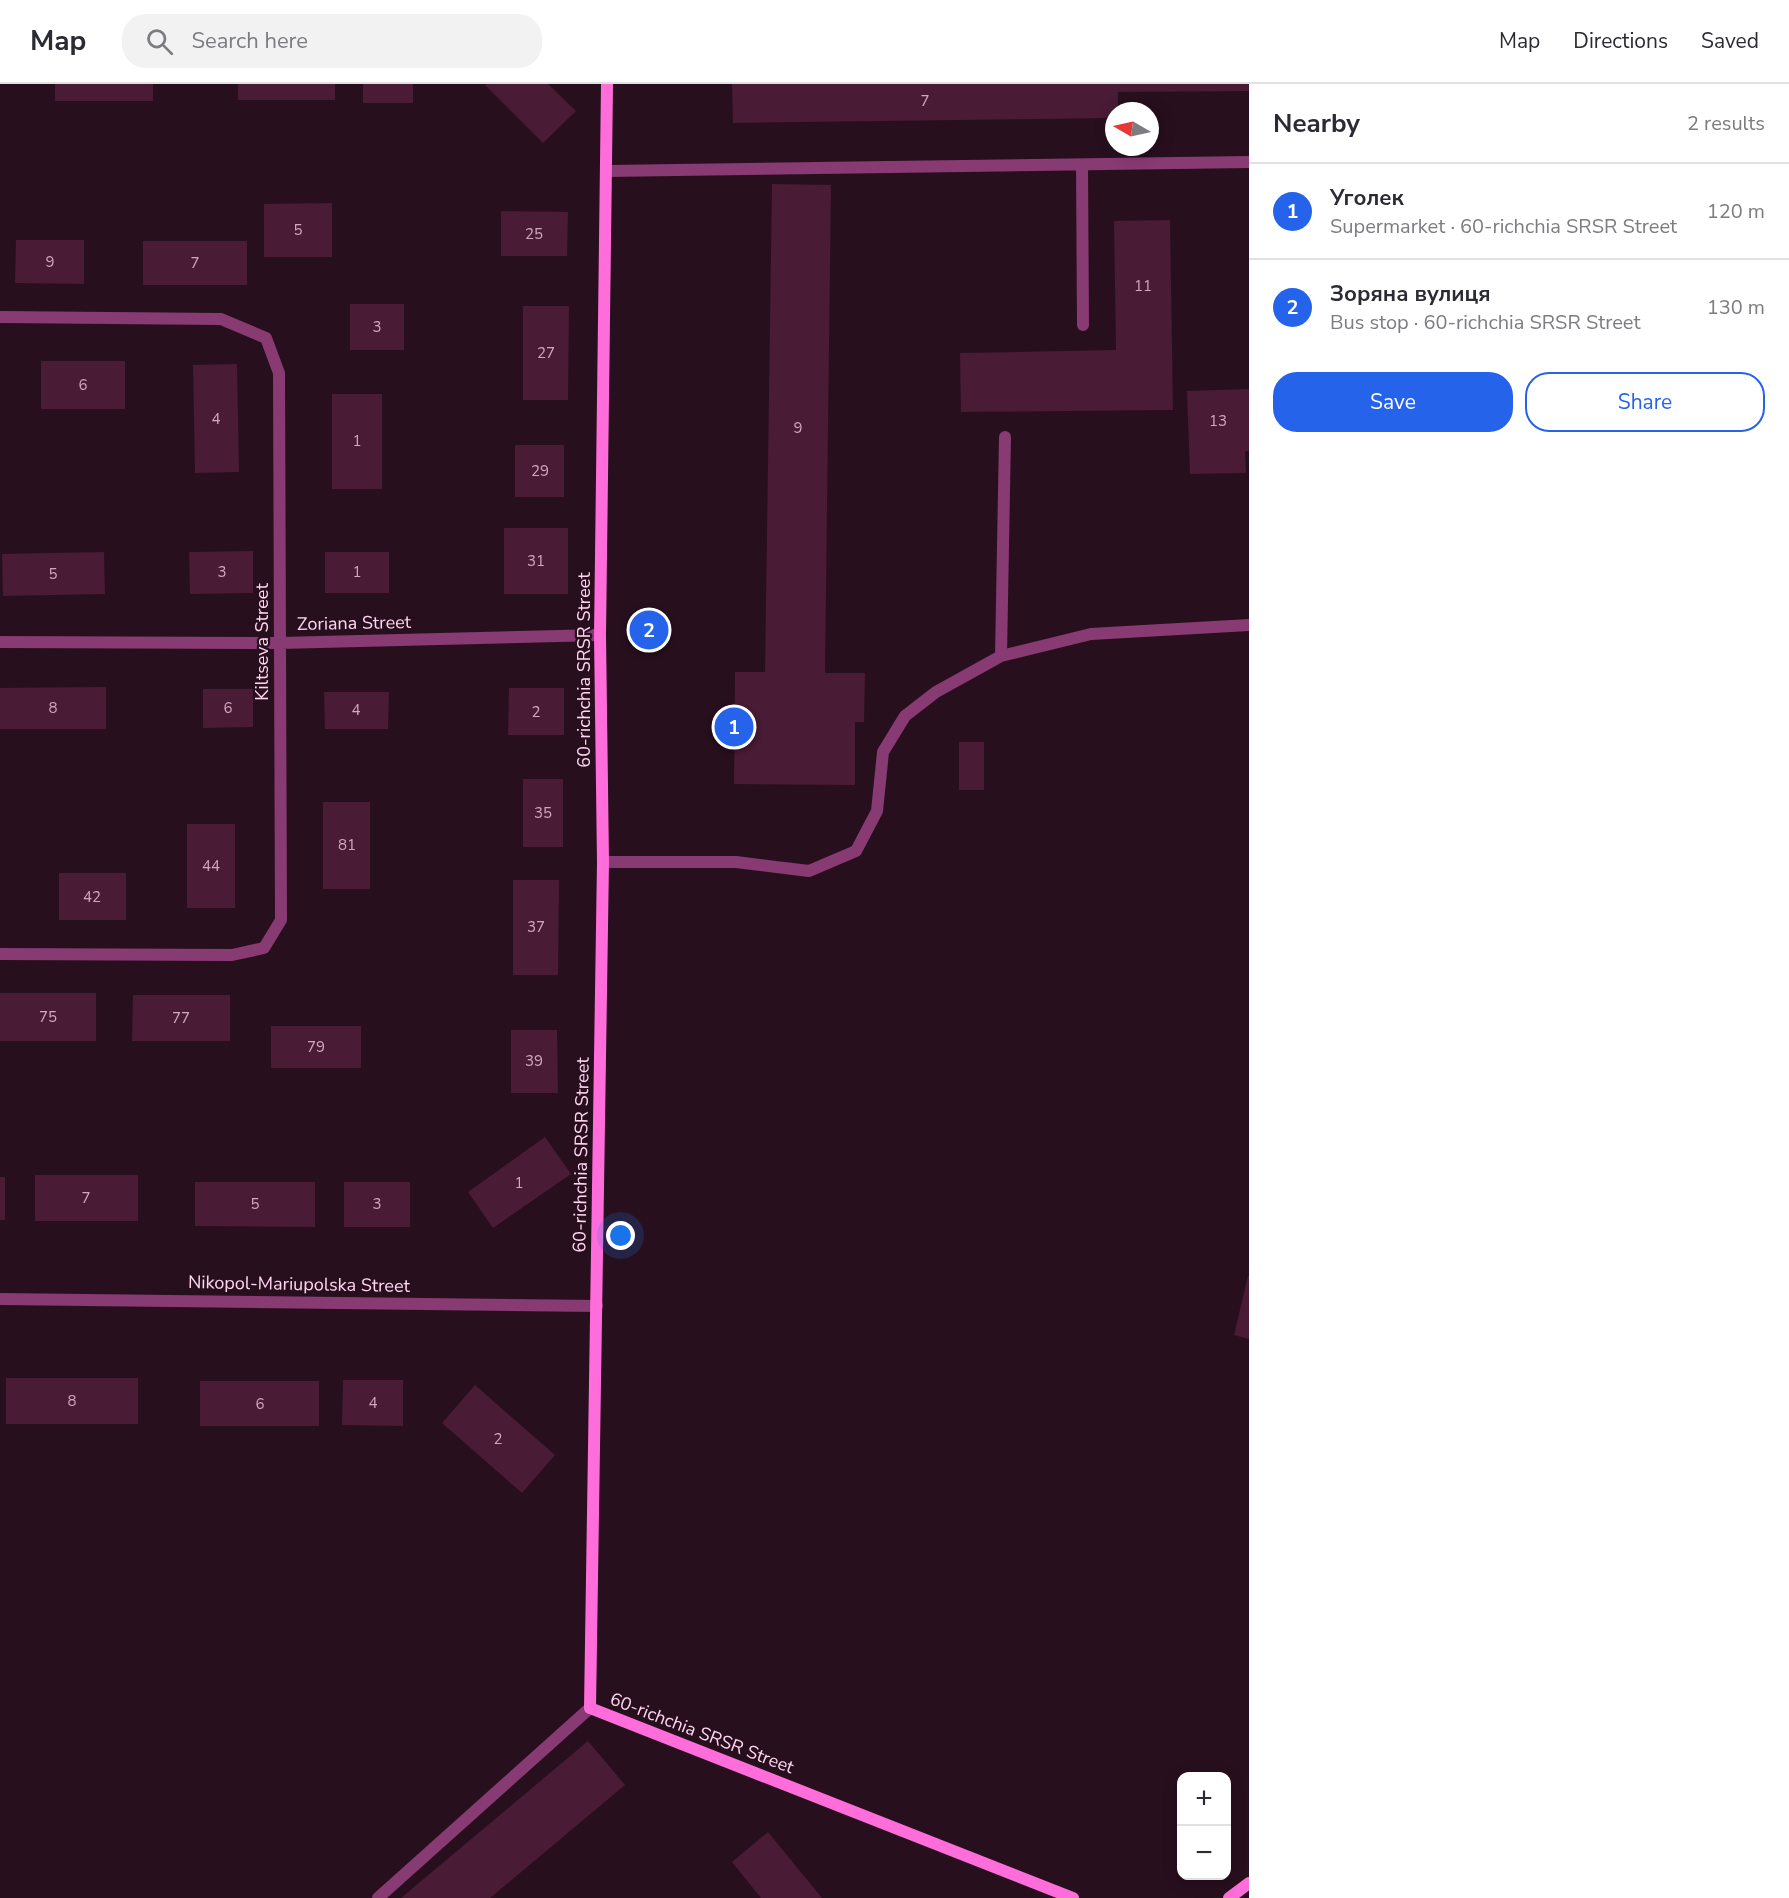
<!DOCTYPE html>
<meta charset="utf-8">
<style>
:root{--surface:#fff;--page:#f2f2f3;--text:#2b2b33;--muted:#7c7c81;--line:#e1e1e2;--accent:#2563eb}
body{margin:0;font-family:"Nunito Sans",sans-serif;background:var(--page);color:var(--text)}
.controls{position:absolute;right:18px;bottom:18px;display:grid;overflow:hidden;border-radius:12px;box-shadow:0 3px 15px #0003}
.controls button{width:54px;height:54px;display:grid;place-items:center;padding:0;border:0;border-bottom:2px solid var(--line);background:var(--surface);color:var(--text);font:30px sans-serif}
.compass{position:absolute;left:1105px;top:18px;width:54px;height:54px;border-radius:50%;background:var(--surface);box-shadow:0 3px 15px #0003;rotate:279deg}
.you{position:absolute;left:621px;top:1152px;width:21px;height:21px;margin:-15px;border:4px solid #fff;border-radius:50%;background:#1a73e8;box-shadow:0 0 0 9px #1a73e833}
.badge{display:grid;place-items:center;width:39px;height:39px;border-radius:50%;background:var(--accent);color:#fff;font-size:20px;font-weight:700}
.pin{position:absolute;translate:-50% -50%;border:3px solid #fff;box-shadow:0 2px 6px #0006}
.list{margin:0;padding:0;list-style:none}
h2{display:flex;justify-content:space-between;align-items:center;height:78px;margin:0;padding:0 24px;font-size:26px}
h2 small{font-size:20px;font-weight:400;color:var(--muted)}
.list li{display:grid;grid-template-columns:39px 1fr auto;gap:18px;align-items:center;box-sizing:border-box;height:96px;padding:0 24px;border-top:2px solid var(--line)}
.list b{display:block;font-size:22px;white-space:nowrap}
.list p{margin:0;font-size:20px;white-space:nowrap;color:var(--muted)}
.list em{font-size:20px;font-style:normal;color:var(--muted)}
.actions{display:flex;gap:12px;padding:18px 24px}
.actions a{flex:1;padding:14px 0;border:2px solid var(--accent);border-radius:24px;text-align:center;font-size:21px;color:var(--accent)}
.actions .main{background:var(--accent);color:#fff}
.icon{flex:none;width:33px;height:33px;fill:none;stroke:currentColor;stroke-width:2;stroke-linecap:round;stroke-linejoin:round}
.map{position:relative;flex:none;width:1249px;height:1814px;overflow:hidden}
header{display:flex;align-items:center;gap:36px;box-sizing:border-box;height:84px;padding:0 30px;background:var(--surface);border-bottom:2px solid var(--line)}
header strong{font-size:28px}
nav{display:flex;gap:33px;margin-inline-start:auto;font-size:21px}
.search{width:420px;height:54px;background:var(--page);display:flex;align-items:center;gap:15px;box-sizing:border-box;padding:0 21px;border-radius:24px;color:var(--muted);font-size:22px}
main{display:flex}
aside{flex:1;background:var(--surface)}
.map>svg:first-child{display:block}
.building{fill:#491b35}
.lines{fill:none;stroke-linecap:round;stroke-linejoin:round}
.lane{stroke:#883a73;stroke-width:12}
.street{stroke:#883a73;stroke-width:12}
.secondary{stroke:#ff6dda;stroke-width:12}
.labels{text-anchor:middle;stroke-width:4.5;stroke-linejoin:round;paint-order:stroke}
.number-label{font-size:15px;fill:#d2a7c2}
.street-label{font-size:18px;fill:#ffd6f1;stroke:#280f1e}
</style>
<header>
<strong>Map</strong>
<div class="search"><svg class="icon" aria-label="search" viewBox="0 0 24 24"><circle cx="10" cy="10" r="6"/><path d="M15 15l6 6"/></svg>Search here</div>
<nav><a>Map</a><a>Directions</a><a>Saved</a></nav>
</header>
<main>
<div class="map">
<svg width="1249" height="1814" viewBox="0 0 1249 1814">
<rect width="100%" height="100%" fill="#280f1e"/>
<path class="building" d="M55,0h98v17h-98z
M238,0h97v16h-97z
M363,0h50v19h-50z
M487,0h61l28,27 -33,32 -58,-58z
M732,0h517v7l-131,1v19h-4v7l-381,5z
M772,100l59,1 -6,488h40l-1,49h-9v63l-121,-1 1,-112h30z
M332,119v54h-68v-53z
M501,127l67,1 -1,44h-66z
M1170,136l3,190 -212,2 -1,-59 156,-3 -2,-129z
M16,156h68v44l-69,-1z
M143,157h104v44h-104z
M350,220h54v46h-54z
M523,222h46l-1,94h-45z
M41,277h84v48h-84z
M237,280l2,108 -44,1 -2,-108z
M1249,305v62h-4l1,22 -56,1 -3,-83z
M332,310h50v95h-50z
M515,361h49v52h-49z
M504,444h64v66h-64z
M253,467v42l-63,1 -1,-42z
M104,468l1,42 -102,2 -1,-42z
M325,468h64v41h-64z
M106,603v42h-106v-41z
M509,604h55v47h-56z
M203,605h50v38l-50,1z
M324,608h65l-1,37h-63z
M959,658h25v48h-25z
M523,695h40v68h-40z
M323,718h47v87h-47z
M187,740h48v84h-48z
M59,789h67v47h-67z
M513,796h46l-1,95h-45z
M0,909h96v48h-96z
M133,911h97v46h-98z
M271,942h90v42h-90z
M511,946h46l1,63h-47z
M545,1053l26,37 -78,54 -25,-36z
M35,1091h103v46h-103z
M0,1093h5v43h-5z
M195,1098h120v45l-120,-1z
M344,1098h66v45h-66z
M1248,1192h1v63l-15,-4z
M6,1294h132v46h-132z
M343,1296h60v46l-61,-1z
M200,1297h119v45h-119z
M475,1301l80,70 -33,38 -80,-70z
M588,1657l37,44 -135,113h-89z
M768,1748l54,66h-61l-29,-36z"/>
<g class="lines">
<path class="lane" d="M1082,81l1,160
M607,87l642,-9
M1001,572l4,-219
M603,778h133l73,9 47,-20 21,-40 6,-59 22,-36 31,-24 65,-36 90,-22 158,-9
M378,1814l212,-190"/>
<path class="street" d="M0,233l221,2 45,19 13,35 2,547 -17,28 -32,7 -232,-1
M0,558l280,1 320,-8
M0,1215l597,7"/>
<path class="secondary" d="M607,0l-7,551 3,227 -13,846 483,190
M1229,1814l20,-15"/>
</g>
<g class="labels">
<g class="number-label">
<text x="925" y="22">7</text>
<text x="298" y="151">5</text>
<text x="534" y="155">25</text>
<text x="50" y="183">9</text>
<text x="195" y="184">7</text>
<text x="1143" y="207">11</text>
<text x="377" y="248">3</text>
<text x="546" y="274">27</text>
<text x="83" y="306">6</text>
<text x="216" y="340">4</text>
<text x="1218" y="342">13</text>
<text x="798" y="349">9</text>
<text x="357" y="362">1</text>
<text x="540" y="392">29</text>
<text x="536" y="482">31</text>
<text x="222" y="493">3</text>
<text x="357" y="493">1</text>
<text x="53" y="495">5</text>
<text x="53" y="629">8</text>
<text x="228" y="629">6</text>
<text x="356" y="631">4</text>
<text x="536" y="633">2</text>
<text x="543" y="734">35</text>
<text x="347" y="766">81</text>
<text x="211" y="787">44</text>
<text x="92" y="818">42</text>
<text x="536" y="848">37</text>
<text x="48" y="938">75</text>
<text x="181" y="939">77</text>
<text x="316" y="968">79</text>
<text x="534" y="982">39</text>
<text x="519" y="1104">1</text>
<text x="86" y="1119">7</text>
<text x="255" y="1125">5</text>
<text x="377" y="1125">3</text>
<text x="72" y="1322">8</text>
<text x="373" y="1324">4</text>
<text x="260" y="1325">6</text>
<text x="498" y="1360">2</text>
</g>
<g class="street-label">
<text transform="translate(354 539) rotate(-1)" y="6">Zoriana Street</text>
<text transform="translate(262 558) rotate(-90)" y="6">Kiltseva Street</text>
<text transform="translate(584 586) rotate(-90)" y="6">60-richchia SRSR Street</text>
<text transform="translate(581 1071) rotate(-89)" y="6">60-richchia SRSR Street</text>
<text transform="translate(299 1200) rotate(1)" y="6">Nikopol-Mariupolska Street</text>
<text transform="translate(702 1649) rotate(21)" y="6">60-richchia SRSR Street</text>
</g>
</g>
</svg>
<div class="controls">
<button>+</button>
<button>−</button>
</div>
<svg class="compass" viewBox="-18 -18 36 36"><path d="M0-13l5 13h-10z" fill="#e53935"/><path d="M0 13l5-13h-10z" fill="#7c7c81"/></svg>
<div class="you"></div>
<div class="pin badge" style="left:734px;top:643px">1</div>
<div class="pin badge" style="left:649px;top:546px">2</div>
</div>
<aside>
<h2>Nearby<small>2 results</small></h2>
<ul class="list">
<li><span class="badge">1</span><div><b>Уголек</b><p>Supermarket · 60-richchia SRSR Street</p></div><em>120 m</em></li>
<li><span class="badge">2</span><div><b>Зоряна вулиця</b><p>Bus stop · 60-richchia SRSR Street</p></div><em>130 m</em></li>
</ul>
<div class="actions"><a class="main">Save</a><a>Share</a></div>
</aside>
</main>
